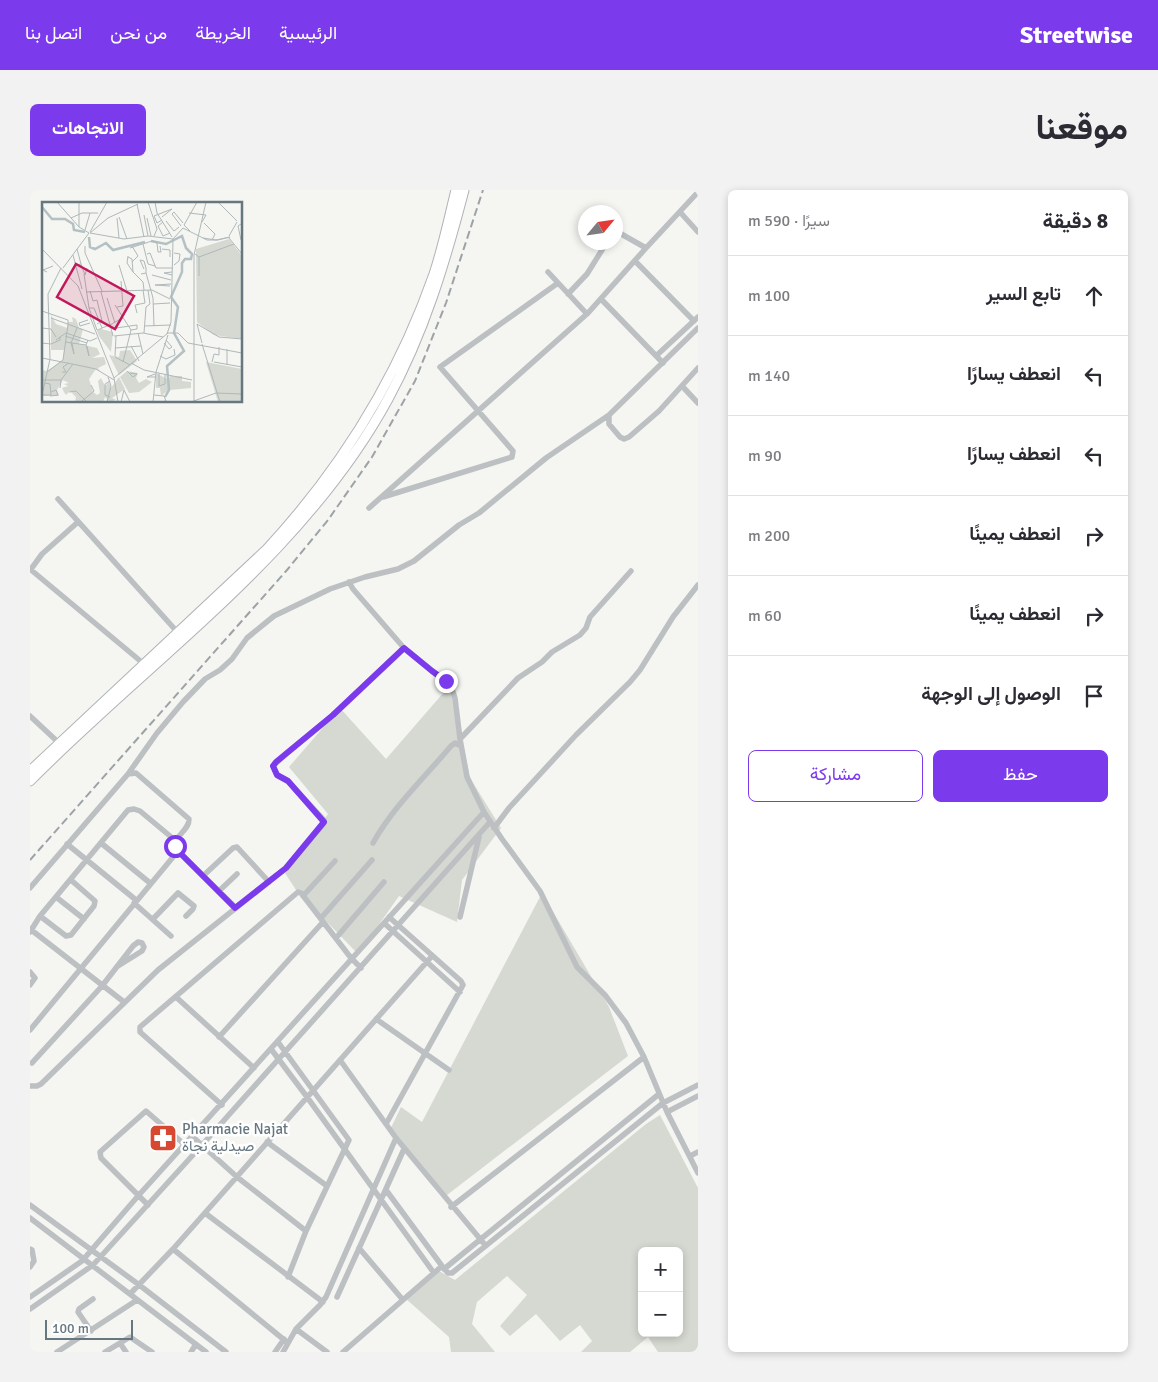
<!DOCTYPE html>
<html lang="ar">
<meta charset="utf-8">
<style>
:root{--surface:#fff;--page:#f2f2f3;--text:#2b2b33;--muted:#7c7c81;--line:#e1e1e2;--accent:#7c3aed}
body{margin:0;font-family:Signika,Vazirmatn,sans-serif;background:var(--page);color:var(--text);direction:rtl}
.controls{position:absolute;right:15px;bottom:15px;display:grid;overflow:hidden;border-radius:8px;box-shadow:0 2px 8px #0003}
.controls button{width:45px;height:45px;display:grid;place-items:center;padding:0;border:0;border-bottom:1px solid var(--line);background:var(--surface);color:var(--text);font:25px sans-serif}
.compass{position:absolute;left:548px;top:15px;width:45px;height:45px;border-radius:50%;background:var(--surface);box-shadow:0 2px 8px #0003;rotate:61deg}
.scale{position:absolute;left:15px;bottom:12px;width:88px;box-sizing:border-box;padding-left:5px;border:2px solid #667780;border-top:0;font-size:14px;line-height:18px;white-space:nowrap;color:#667780;-webkit-text-stroke:4px #fff;paint-order:stroke}
.stop{position:absolute;width:15px;height:15px;margin:-11px;border:4px solid #7c3aed;border-radius:50%;background:#fff}
.stop.end{background:#7c3aed;border-color:#fff;box-shadow:0 1px 5px #0008}
.list{margin:0;padding:0;list-style:none}
h2{display:flex;justify-content:space-between;align-items:center;height:65px;margin:0;padding:0 20px;font-size:21px}
h2 small{font-size:16px;font-weight:400;color:var(--muted)}
.list li{display:grid;grid-template-columns:32px 1fr auto;gap:15px;align-items:center;box-sizing:border-box;height:80px;padding:0 20px;border-top:1px solid var(--line)}
.list b{display:block;font-size:19px;white-space:nowrap}
.list em{font-size:16px;font-style:normal;color:var(--muted)}
.actions{display:flex;gap:10px;padding:15px 20px}
.actions a{flex:1;padding:11px 0;border:1px solid var(--accent);border-radius:8px;text-align:center;font-size:18px;color:var(--accent)}
.actions .main{background:var(--accent);color:#fff}
.icon{flex:none;width:28px;height:28px;fill:none;stroke:currentColor;stroke-width:2;stroke-linecap:round;stroke-linejoin:round}
.map{position:relative;flex:none;width:668px;height:1162px;overflow:hidden;direction:ltr;border-radius:8px}
header{display:flex;align-items:center;gap:30px;box-sizing:border-box;height:70px;padding:0 25px;background:var(--accent);color:#fff}
header strong{font-size:24px}
nav{display:flex;gap:28px;margin-inline-start:auto;font-size:18px}
.intro{display:flex;align-items:center;justify-content:space-between;box-sizing:border-box;height:120px;padding:0 30px}
h1{margin:0;font-size:35px}
.button{padding:12px 22px;border-radius:8px;background:var(--accent);color:#fff;font-size:18px;font-weight:700}
main{display:flex;gap:30px;padding:0 30px}
aside{flex:1;background:var(--surface);border-radius:8px;box-shadow:0 2px 8px #0003}
.map>svg:first-child{display:block}
.green{fill:#d5d9d1;fill-rule:evenodd}
.lines{fill:none;stroke-linecap:round;stroke-linejoin:round}
.secondary-casing{stroke:#aeb4b8;stroke-width:11}
.street{stroke:#bcc0c3;stroke-width:5.5}
.secondary{stroke:#fff;stroke-width:9}
.rail{stroke:#9ca3a7;stroke-width:2;stroke-dasharray:8 4;stroke-linecap:butt}
.route{stroke:#7c3aed;stroke-width:6}
.labels{text-anchor:middle;stroke-width:5;stroke-linejoin:round;paint-order:stroke}
.poi-label{font-size:15px;fill:#667780;stroke:#fff;text-anchor:start}
.inset-river{fill:none;stroke:#b4c1c4;stroke-width:2.5}
.inset-road{fill:none;stroke:#afb8ba;stroke-width:1}
.view{fill:#c2185b;fill-opacity:0.15;stroke:#c2185b;stroke-width:2.5}
.inset-edge{fill:none;stroke:#667780;stroke-width:2.5}
</style>
<header>
<strong>Streetwise</strong>
<nav><a>الرئيسية</a><a>الخريطة</a><a>من نحن</a><a>اتصل بنا</a></nav>
</header>
<div class="intro"><h1>موقعنا</h1><a class="button">الاتجاهات</a></div>
<main>
<aside>
<h2>8 دقيقة<small>سيرًا · 590 m</small></h2>
<ul class="list">
<li><svg class="icon" aria-label="ahead" viewBox="0 0 24 24"><path d="M12 20V5M6 11l6-6 6 6"/></svg><div><b>تابع السير</b></div><em>100 m</em></li>
<li><svg class="icon" aria-label="left" viewBox="0 0 24 24"><path d="M17 20v-9H6M10 6l-5 5 5 5"/></svg><div><b>انعطف يسارًا</b></div><em>140 m</em></li>
<li><svg class="icon" aria-label="left" viewBox="0 0 24 24"><path d="M17 20v-9H6M10 6l-5 5 5 5"/></svg><div><b>انعطف يسارًا</b></div><em>90 m</em></li>
<li><svg class="icon" aria-label="right" viewBox="0 0 24 24"><path d="M7 20v-9h11M14 6l5 5-5 5"/></svg><div><b>انعطف يمينًا</b></div><em>200 m</em></li>
<li><svg class="icon" aria-label="right" viewBox="0 0 24 24"><path d="M7 20v-9h11M14 6l5 5-5 5"/></svg><div><b>انعطف يمينًا</b></div><em>60 m</em></li>
<li><svg class="icon" aria-label="arrive" viewBox="0 0 24 24"><path d="M6 21V4h12l-3 4 3 4H6"/></svg><div><b>الوصول إلى الوجهة</b></div></li>
</ul>
<div class="actions"><a class="main">حفظ</a><a>مشاركة</a></div>
</aside>
<div class="map">
<svg width="668" height="1162" viewBox="0 0 668 1162">
<rect width="100%" height="100%" fill="#f5f5f1"/>
<path class="green" d="M421,494l19,94 31,50 -39,52 -5,42 -58,-26 -41,58 -62,-64 -11,-17 43,-59 -39,-47 51,-59 46,51z
M512,703l67,114 19,49 -181,139 -58,-63 12,-25 21,15z
M630,925l38,73v164h-40l-10,-15 -18,15h-49l11,-11 -12,-16 -20,16 -24,-27 -26,22 -10,-10 27,-31 -20,-19 -30,26 -5,22 23,28h-44l-2,-15 -44,-39 34,-27 16,9 191,-156zM612,1061h37v82h-37z"/>
<g class="lines">
<defs>
<path id="secondary" d="M0,581l237,-222c74,-80 131,-172 167,-275 9,-27 15,-56 22,-84
M0,591c123,-124 273,-226 358,-382 36,-66 57,-136 76,-209"/>
</defs>
<use href="#secondary" class="secondary-casing"/>
<path class="street" d="M650,22l18,20
M586,41l30,17
M605,71l59,60
M518,82l39,42
M538,104l19,-20 20,-32
M571,109l62,64
M668,138l-89,87v9l11,13 4,2 5,-2 30,-26 39,-43
M626,166l42,-39
M652,196l16,17
M353,307l129,-40 1,-6 -73,-84 118,-84
M28,309l122,136
M339,318l219,-195 58,-65 52,-56
M0,379l114,95
M1,379l11,-15 36,-32
M319,392l4,7 51,59 47,38 4,12 5,41 7,38 17,35 18,27 38,52 37,76 28,28 21,28 18,34 23,55 31,61
M0,526l29,27
M430,549l58,-61 24,-16 10,-10 28,-17 6,-7 4,-11 41,-46
M98,584l29,-41 26,-31 22,-23 15,-9 12,-11 15,-21 27,-22 56,-27 35,-12 33,-8 16,-8 45,-36 20,-12 67,-55 63,-43
M464,638l15,-20 67,-73 54,-53 10,-12 33,-53 25,-32
M71,653l49,40
M343,653c20,-36 51,-65 78,-97l4,-3 6,3
M37,654l69,56
M148,661l57,56
M173,686l30,-28 4,-1 32,35
M0,698l98,-114 8,-1 53,46c0,13 -16,15 -14,32h3l-148,179
M189,701l18,-17
M273,706l32,-35
M26,707l28,22
M104,713l37,33
M10,726l26,20 5,-1 23,-29 1,-5 -24,-21
M430,727l19,-80
M291,728l51,-58
M123,729l25,-26 16,13 -1,3 -7,7
M354,733l76,69
M0,739l94,73
M0,742l10,-16 88,-106 6,-1 6,2 36,30
M306,748l48,-56
M0,782l5,6 -5,7
M146,807l78,71
M346,829l73,51
M189,847l104,-115
M248,852l71,98 -43,91 -18,46
M241,859l36,48 127,176
M310,870l56,78 90,108
M2,873l70,-77 31,-40 5,-4 4,1 2,4 -2,4 -24,15
M0,896h7l4,-2 117,-114 128,-102 37,-44 1,-4 -36,-39 -11,-6 -4,-9 15,-14 45,-37 71,-67
M192,915l-82,-73v-5l158,-135 3,1 50,65 10,10
M637,922l31,-16
M356,934l77,-139 -2,-4 -72,-64
M163,947l44,40 69,54
M237,952l60,44
M660,966l8,-4
M356,1000l56,76 6,7h4l211,-170 35,-18
M0,1015l108,79 88,68
M118,1015l-47,-47 -1,-6 46,-41 39,34
M421,1017l193,-150
M175,1023l118,89
M0,1028l176,134
M329,1058l44,52
M0,1059l2,1 2,11 -4,6
M143,1059l115,94
M414,1079l215,-175
M100,1104l43,-45 259,-293
M0,1107l52,-36 56,-65 346,-384
M307,1107l67,-148
M0,1119l63,-44 109,-120 288,-323
M266,1139l31,23
M61,1141l-13,-19 1,-3 14,-10
M90,1153l6,9
M27,1162l80,-52
M75,1162l25,-15 22,15
M161,1162l5,-8
M245,1162l9,-13
M253,1162l13,-23 24,-24 6,-8 70,-159
M313,1162l99,-86"/>
<use href="#secondary" class="secondary"/>
<path class="rail" d="M0,670l257,-290 41,-50 44,-63 43,-76 31,-78 37,-113"/>
</g>
<g class="lines">
<path class="route" d="M145,656v5h3l57,57 51,-40 38,-46 -36,-41 -11,-6 -4,-9 3,-4 57,-47 71,-67 28,23 14,10"/>
</g>
<defs>
<symbol id="pharmacy-square" viewBox="-11 -11 22 22"><rect x="-9" y="-9" width="18" height="18" rx="4" fill="#d64830" stroke="#fff"/><path d="M-2-6h4v4h4v4h-4v4h-4v-4h-4v-4h4Z" fill="#fff"/></symbol>
</defs>
<g fill-rule="evenodd">
<use href="#pharmacy-square" x="117" y="932" width="32" height="32"/>
</g>
<g class="labels">
<g class="poi-label">
<text x="152" y="944">Pharmacie Najat<tspan x="152" dy="17">صيدلية نجاة</tspan></text>
</g>
</g>
<g transform="translate(12 12)">
<rect width="200" height="200" fill="#f5f5f1"/>
<path d="M187,37l13,17v83l-28,-4 -17,-13 -1,-73zM9,113l5,9 11,4 1,-6h5l-1,-5 4,2 3,9 4,1 -4,15 18,4 3,6 -8,4 12,-1 2,7 -8,4 2,4 -4,-3 -7,10 4,13 4,3 3,-2 -2,-12 3,-3 4,8 4,-4 2,6 8,-11 6,12 -13,9 4,2 -6,2 -5,-5 -2,5h-28l1,-5 -6,-6 -4,4 -2,-3 -2,-4 6,-2 -4,-2 5,-1 -6,-3 -6,10 2,6h-16l-1,-26 5,1 16,-11 1,-10h-13zM59,127l12,3 -2,20 -12,-16 -2,-5zM88,148l7,11 -18,14 -10,-20 10,2 1,-6zM164,160l36,7v33h-24zM85,169l11,2 -2,5 3,5 7,-4 6,3 -13,10 -10,1 -9,-16zM114,171l13,7 1,-4h12v5l9,1v6l-22,2 -8,6 -1,-8h-4z" fill="#d5d9d1"/>
<path class="inset-river" d="M0,5l10,12h13l8,5 1,6 11,2M47,35l1,10 5,2 11,-6 7,7 32,-8M109,39l15,3 16,-8 4,12 6,6 -1,5h-6l-3,4v9l-11,25 7,10 -4,26 10,18 -17,15 2,24 -4,7"/>
<path class="inset-road" d="M15,0l22,25 10,6M106,0l9,27 -3,7M113,0l2,11 15,24M176,0l19,19M95,2l7,33M147,11l17,2 -4,7M102,13l4,21M77,15l8,22M29,16l11,-5h16M75,16l2,20M105,16l4,18M120,18l-5,3 -3,-7 18,-7 -10,8M124,19l8,10 5,-4M121,20l-5,4 5,10 7,-3M162,21l11,11 -3,6M139,24l-9,-12 2,-2 9,11M37,25v-25M43,28l5,-17M148,29l-6,-6 13,-23M48,30l17,-30M48,31l34,6 24,-3 25,3M48,31l18,-15 30,-14M187,34l8,-14M187,36l13,16M199,38l-3,-14 3,-2M110,39l5,2 1,9h3l-1,-6M101,42l5,20 7,2M43,44v7l17,38M88,46l22,-7M0,47l36,37 36,92M120,47l8,1v7M132,51l6,1 -1,7 -5,4M105,52l3,-1 6,15h17M153,52l4,3 35,-13M31,53l9,34M86,54l-1,7 6,9 -1,-13 -4,-2M157,55v19M90,60l6,-6 -6,-10M39,62l4,11 2,-7M34,63l5,-1 -4,-15M77,63l8,26M21,66l26,-35M5,70l-4,-2 10,-4M91,70l10,10 1,8M104,71l7,25 1,28M42,72l5,34M99,72l5,-1v-5l-2,-7 -4,-1 4,9M110,73l19,5M130,73l-8,-2 8,-1M128,84l-15,-1 16,-1M48,89l3,10 4,-1 5,21 -5,3M44,90l66,-2 18,9M59,90l12,44M65,96l8,25M111,102l17,-1M73,103l16,25 -1,4M75,105l6,-1 -2,-25M0,109l26,9v5M95,111l-2,-8 10,-2 -2,-13M9,116l44,16M46,118l-9,3 1,3 10,-3M155,122l22,13 23,2M155,122l5,19M102,124l27,-1M0,126l9,1 5,8M60,126l-8,-20h-5l8,22h1l4,-2 10,-4 3,-2 8,-4M74,126l21,-3v4l-6,1M96,131l5,21M102,131l2,-26 4,-3 -2,-14M125,131h11l10,10 54,10M125,132l4,-12 2,-83 10,-11 24,12h11l12,-3 -14,3 -13,-2M23,134l22,7M72,134l29,-3 20,4M18,135l6,-4 24,8 7,-3M23,140l21,3 2,-5M0,141l9,1 9,-4v-3l-4,3M30,141l2,11 -3,-11 6,-15M122,141l5,6 3,-2 -6,-7M160,142l18,58M44,143l3,11 -2,-10M89,144l8,15M73,146l26,-2M73,154l1,-20M118,154l6,3 9,-4 -1,-6M73,155l15,8M0,156l35,7M81,160l7,-28M170,160l2,-8 5,1v-8M172,160l28,5M89,161l13,7 48,10M35,163l19,4 18,11M185,163v-16M85,169l6,6 4,-3 -7,-1M5,170l16,-12 5,-35M20,170h4l-3,-5 6,-4M117,171v13l6,-2v-9M113,175h-8l8,-3M0,178h19M68,179l-5,3v11l5,2M18,186l1,-8 12,-16M1,189l7,-32 -2,-65 13,-26M27,190l7,-1 11,11M1,193h8l-1,-11 -5,-1M112,193l10,1 2,5 -5,1M8,194l8,-1 -2,-5 -5,2M39,200l13,-11 -3,-6M65,200l4,-16 -3,-9M76,200l-4,-24 54,-45M79,200l3,-12 6,12M111,200l3,-30 12,-37M149,200l25,-9 26,1M152,200v-147l12,-53"/>
<path class="view" d="M34,62l58,32 -19,33 -58,-32z"/>
<rect width="200" height="200" class="inset-edge"/>
</g>
</svg>
<div class="controls">
<button>+</button>
<button>−</button>
</div>
<svg class="compass" viewBox="-18 -18 36 36"><path d="M0-13l5 13h-10z" fill="#e53935"/><path d="M0 13l5-13h-10z" fill="#7c7c81"/></svg>
<div class="scale">100 m</div>
<div class="stop" style="left:145px;top:656px"></div>
<div class="stop end" style="left:416px;top:491px"></div>
</div>
</main>
